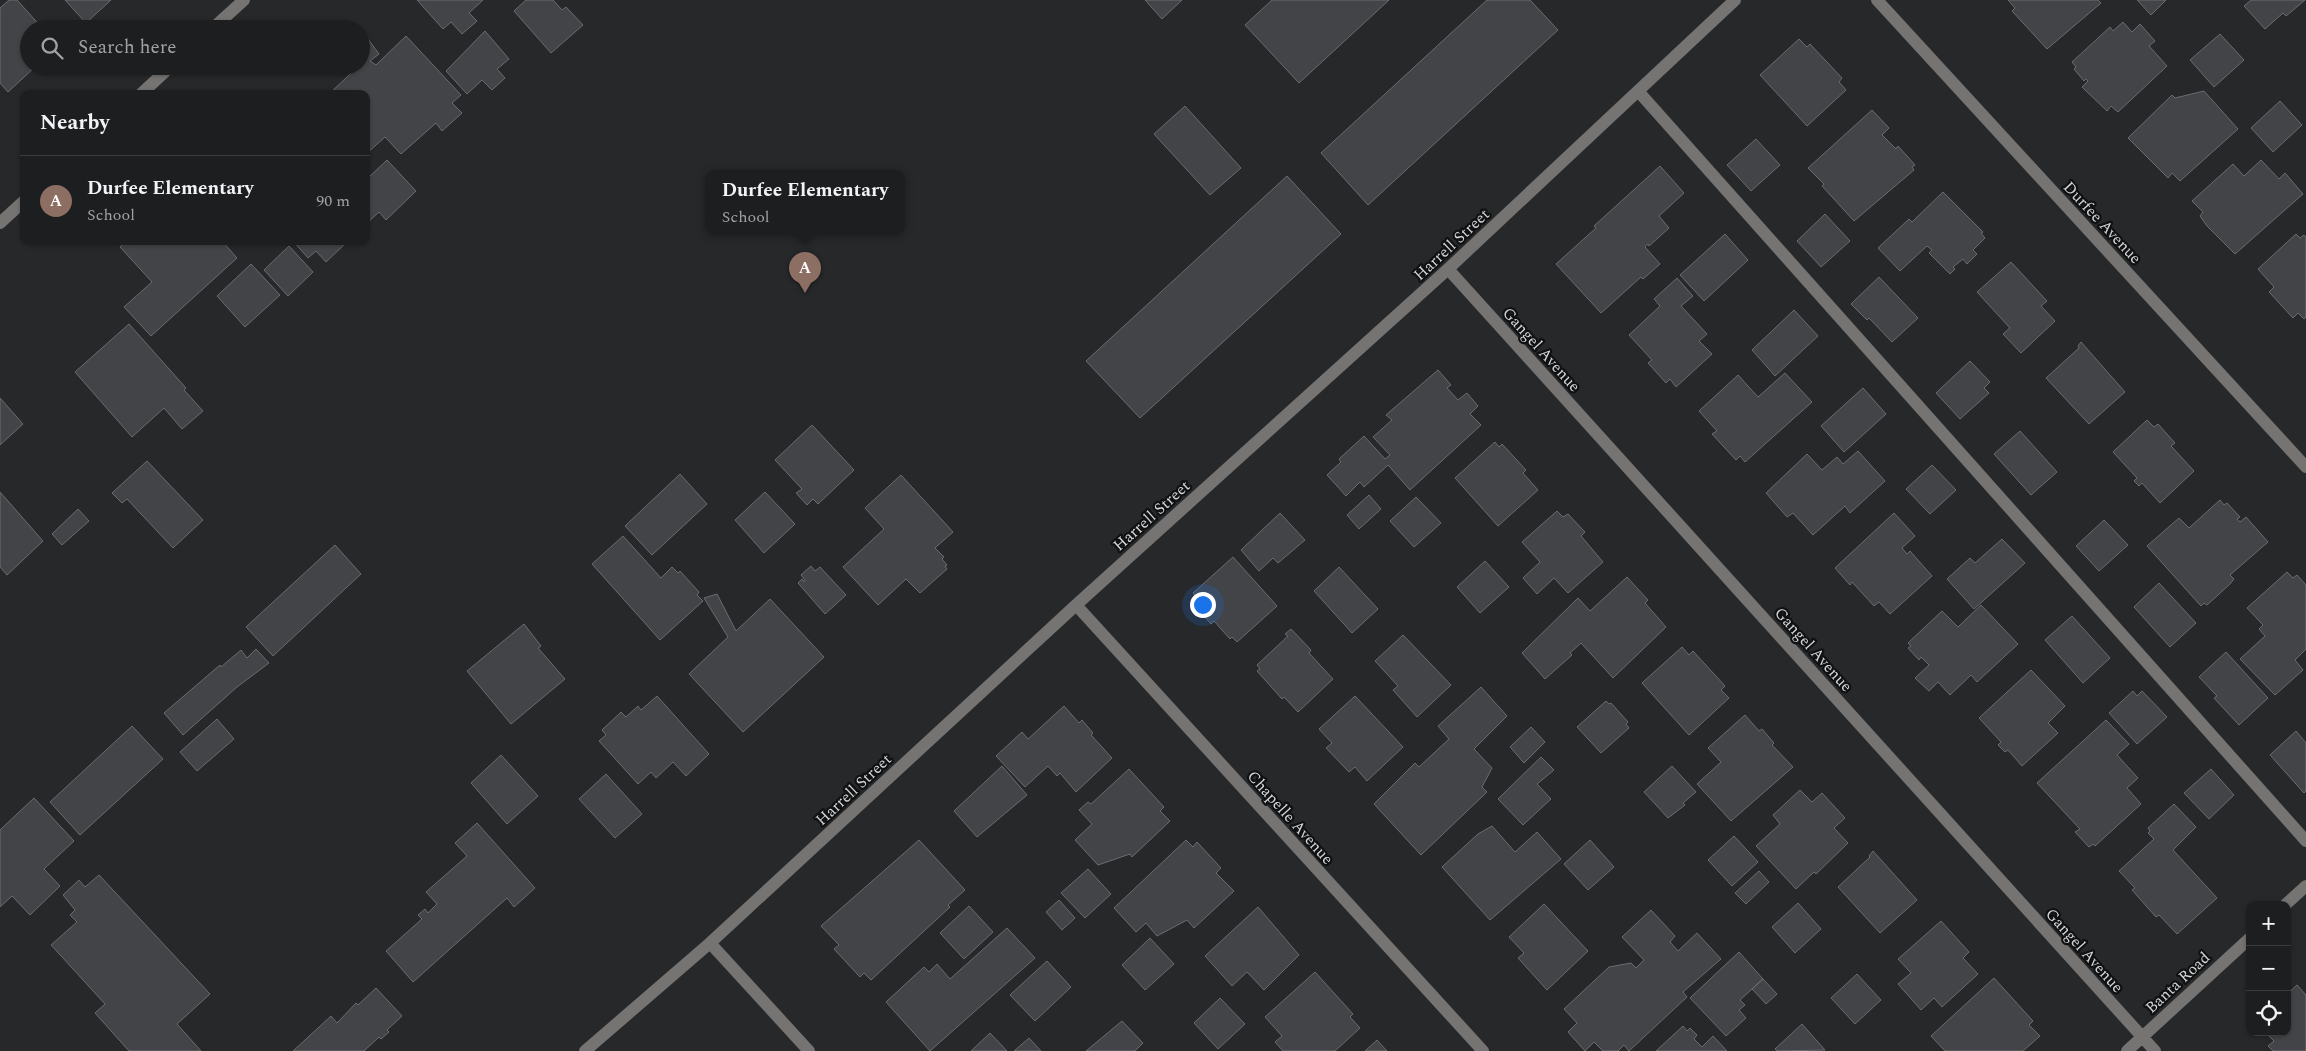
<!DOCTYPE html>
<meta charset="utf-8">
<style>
:root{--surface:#1d1e20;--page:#252729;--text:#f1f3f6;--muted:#a0a2a5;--line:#3b3c3e;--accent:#d93025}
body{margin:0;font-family:Spectral,serif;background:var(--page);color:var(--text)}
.controls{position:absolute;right:15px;bottom:15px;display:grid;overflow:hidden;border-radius:10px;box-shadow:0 1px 4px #0004}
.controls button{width:45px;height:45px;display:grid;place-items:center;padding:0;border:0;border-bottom:1px solid var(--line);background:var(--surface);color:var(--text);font:25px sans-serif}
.you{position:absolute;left:1202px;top:604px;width:18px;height:18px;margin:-12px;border:4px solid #fff;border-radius:50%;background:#1a73e8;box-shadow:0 0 0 8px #1a73e833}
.badge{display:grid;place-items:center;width:32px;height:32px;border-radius:50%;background:var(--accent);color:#fff;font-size:16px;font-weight:700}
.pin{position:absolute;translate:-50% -41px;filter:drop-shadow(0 1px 2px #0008)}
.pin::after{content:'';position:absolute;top:26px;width:18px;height:15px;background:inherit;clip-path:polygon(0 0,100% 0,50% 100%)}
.popup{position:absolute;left:705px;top:170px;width:200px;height:65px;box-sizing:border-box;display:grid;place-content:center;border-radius:10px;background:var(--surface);filter:drop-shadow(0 1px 4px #0005);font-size:16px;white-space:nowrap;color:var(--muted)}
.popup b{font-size:19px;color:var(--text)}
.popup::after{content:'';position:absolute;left:50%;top:100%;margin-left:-10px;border:10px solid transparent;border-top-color:var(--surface)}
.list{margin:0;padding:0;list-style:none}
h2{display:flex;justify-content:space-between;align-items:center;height:65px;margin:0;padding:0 20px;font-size:21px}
h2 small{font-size:16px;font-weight:400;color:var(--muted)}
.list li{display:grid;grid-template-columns:32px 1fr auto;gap:15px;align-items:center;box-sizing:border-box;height:90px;padding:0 20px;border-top:1px solid var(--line)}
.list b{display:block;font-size:19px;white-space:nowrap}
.list p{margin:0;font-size:16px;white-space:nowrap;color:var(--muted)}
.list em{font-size:16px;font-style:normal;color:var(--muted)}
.icon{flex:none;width:28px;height:28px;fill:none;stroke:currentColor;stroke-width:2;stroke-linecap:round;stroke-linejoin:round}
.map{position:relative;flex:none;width:2306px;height:1051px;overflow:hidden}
.search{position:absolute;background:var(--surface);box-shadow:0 1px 4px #0004;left:20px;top:20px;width:350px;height:55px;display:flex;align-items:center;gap:12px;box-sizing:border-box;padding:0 18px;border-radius:28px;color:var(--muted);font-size:19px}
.panel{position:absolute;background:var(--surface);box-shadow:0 1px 4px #0004;left:20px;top:90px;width:350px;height:155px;border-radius:10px}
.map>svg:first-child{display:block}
.building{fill:#434447;stroke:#6c6c70}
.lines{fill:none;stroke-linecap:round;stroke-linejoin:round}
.minor{stroke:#757473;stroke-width:12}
.labels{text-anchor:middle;stroke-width:4.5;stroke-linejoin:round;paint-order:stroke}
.street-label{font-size:16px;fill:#d4d5d7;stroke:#101112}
</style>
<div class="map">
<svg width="2306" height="1051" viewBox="0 0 2306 1051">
<rect width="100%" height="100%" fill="#27282a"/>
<path class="building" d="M9,0h8l26,29h-14v37h7l-28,26 -8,-9v-75z
M65,0h46l-25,23z
M417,0h66l-14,13 8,8 -15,13 -11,-12 -8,7z
M526,0h27l9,10 4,-3 17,18 -32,28 -37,-42z
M1145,0h37l-20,19z
M1272,0h117l-90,83 -54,-58z
M1487,0h43l28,30 -190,175 -47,-52z
M2008,0h90l3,3 -54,46 -35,-38 3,-3z
M2137,0h29l-15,15z
M2251,0h54l-19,16 -3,-3 -18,16 -21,-23z
M2123,22l9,10 8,-8 15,17 -6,5 18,20 -49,46 -7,-6 -4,5 -25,-24 6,-6 -2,-2 -2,2 -10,-12 2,-2 -4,-5 38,-35 3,4z
M485,31l24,28 -12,10 8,9 -13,12 -10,-10 -15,14 -21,-23z
M2220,34l24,26 -30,27 -24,-27z
M406,36l55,59 -9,8 10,10 -20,18 -6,-8 -35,31 -16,-17 -19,17v-60h-37l36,-34 -4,-5v-11l7,-5 11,15 -9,7 6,4z
M1799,39l8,8 3,-3 32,34 -3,4 7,8 -39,36 -47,-51z
M2204,91l34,38 -58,52 -8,-8 -4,5 -40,-40 44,-43 3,3z
M2280,101l22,24 -29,27 -22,-24z
M1185,106l56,62 -31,27 -56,-61z
M1872,110l17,18 -7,7 14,14 2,-3 17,19 -3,2 2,3 -60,51 -32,-35 2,-2 -16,-16z
M1756,139l24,26 -29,26 -24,-26z
M387,160l29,31 -30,29 -7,-8 -13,12v-44z
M2261,160l18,19 6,-6 18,21 -68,60 -28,-28 -7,-10 3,-4 -11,-11 41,-37 11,12z
M1660,166l24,27 -25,23 10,12 -20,18 -1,-2 -3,3 15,17 -17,15 -2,-2 -40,36 -45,-49 40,-36 -2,-2z
M1287,176l54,58 -201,184 -54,-57z
M1943,192l40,40 -2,1 4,5 -12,12 4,4 -10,10 -4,-5 -10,8 2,2 -5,5 -21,-21 3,-3 -5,-4 -27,25 -22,-23 31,-29 3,3z
M1825,214l25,27 -29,26 -24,-26z
M1725,234l23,26 -44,41 -24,-26z
M2296,234l4,4 4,-3 2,2v80l-2,2 -6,-6 -5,5 -24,-26 5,-5 -16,-18z
M126,241h96l15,17 -86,78 -27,-29 28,-25 -32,-35z
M293,241h55l-22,21 -10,-11 -8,7z
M289,246l24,26 -25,24 -24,-26z
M2011,262l36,39 -6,5 14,15 -34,32 -18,-19 7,-6 -33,-36z
M251,264l29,31 -35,32 -28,-31z
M1879,277l39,41 -26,24 -23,-24 -2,2 -16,-16z
M1677,278l16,18 -12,10 26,28 -8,7 13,13 -36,33 -6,-8 -4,4 -18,-20 4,-3 -23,-25 31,-29 -6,-7z
M1794,310l24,26 -43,40 -23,-26z
M129,324l57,64 -2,2 19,21 -21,18 -18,-21 -32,29 -57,-65z
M2081,342l44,50 -36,32 -43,-46 33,-30 -1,-2z
M1970,361l20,21 -6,6 5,5 -29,26 -24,-26z
M1438,370l13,15 -4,3 11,12 9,-7 11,13 -8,8 11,11 -71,65 -22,-25 -24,22 -4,-5 -14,14 -19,-21 14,-13 -2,-3 25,-23 21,23 5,-4 -17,-18 19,-17 -6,-5z
M1785,373l27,29 -67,60 -5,-6 -4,4 -24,-26 5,-3 -18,-20 39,-36 20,22z
M1863,388l23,26 -42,38 -23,-26z
M0,398l23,26 -23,21z
M2147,420l7,7 4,-3 17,19 -4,3 23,25 -34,32 -18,-20 -3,3 -5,-5 3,-3 -24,-26z
M812,425l42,45 -36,34 -5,-5 -6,6 -11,-12 6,-4 -27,-29z
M2020,431l37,41 -26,23 -37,-41z
M1495,442l4,5 3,-3 24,26 -3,3 15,17 -40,36 -43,-48z
M1858,451l27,30 -35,32 -5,-7 -32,29 -20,-22 -6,4 -21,-24 41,-39 15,16 15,-13 6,7z
M147,461l56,59 -30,28 -46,-49 -5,4 -10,-10z
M1932,465l24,25 -26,24 -24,-25z
M680,474l27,30 -55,51 -27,-29z
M901,475l52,57 -18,16 9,9 -2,2 5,6 -2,1 2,3 -27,24 -14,-14 -28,26 -35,-38 41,-38 -19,-21z
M0,492l43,49 -36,34 -7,-8z
M765,492l30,32 -31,29 -29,-33z
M1369,495l12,14 -22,20 -12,-14z
M1416,497l25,26 -27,24 -24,-26z
M2220,500l4,5 3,-2 13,14 -3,2 3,3 6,-5 22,25 -38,33 4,4 -4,5 -23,21 -3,-2 -3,3 -54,-60 32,-28 10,10z
M78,509l11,12 -27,24 -10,-11z
M1557,511l6,6 5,-3 17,18 -4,4 22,26 -35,31 -14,-15 -17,16 -14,-16 17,-16 -18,-20z
M1280,513l25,27 -27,23 -5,-5 -14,13 -18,-21z
M1894,513l21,23 -13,12 5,6 3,-3 22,25 -42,38 -11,-12 -5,4 -22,-24 -2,3 -15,-17z
M2104,520l24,25 -29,26 -23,-25z
M623,536l38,42 11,-11 6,6 2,-2 19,21 -2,3 6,6 -43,39 -68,-76z
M2002,539l23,24 -51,46 -27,-30 23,-21 5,5z
M335,545l26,29 -88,82 -27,-29z
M1233,557l44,49 -40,36 -5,-5 -2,2 -16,-18 -3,3 -6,-7 5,-5 -17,-19z
M1485,561l24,26 -29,26 -23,-26z
M811,566l4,5 5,-4 26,28 -21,19 -27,-31 4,-4 2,3 1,-2 -4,-5z
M1339,567l39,42 -26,24 -38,-42z
M2287,572l6,6 4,-3 9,10v64l-11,11 8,10 -28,25 -35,-36 25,-23 -6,-7 4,-4 -16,-17z
M1627,577l21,23 -3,3 21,24 -53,51 -32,-35 -11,10 2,2 -27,24 -23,-26 56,-55 12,13z
M2159,583l37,40 -26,24 -36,-40z
M717,594l19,37 34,-32 54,58 -81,75 -54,-58 39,-37 -24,-39z
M1981,605l37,39 -41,38 -6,-7 -21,20 -12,-13 -9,9 -14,-13 14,-13 -8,-8 -2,3 -11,-12 3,-2 -3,-3 34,-32 16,16z
M2072,616l38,42 -27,25 -38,-43z
M524,624l17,22 -3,2 27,31 -54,45 -44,-53z
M1291,629l20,21 -2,3 24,26 -35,33 -14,-15 -2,2 -25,-28 3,-2 -3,-4 31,-29 -3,-2z
M1403,635l48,50 -34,32 -24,-27 5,-4 -23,-25z
M1682,647l7,8 4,-4 32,35 -4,4 8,8 -40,37 -47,-52z
M256,649l13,14 -32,24 -54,48 -19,-22 56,-48 1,2 20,-17 6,8z
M2226,652l42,46 -29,27 -25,-27 3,-2 -18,-19z
M2031,670l34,36 -17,17 10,10 -36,33 -14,-16 -3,2 -7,-7 3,-3 -22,-24z
M1481,687l26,29 -33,33 18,19 -10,19 5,5 -66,63 -47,-51 41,-41 4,4 30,-28 -11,-13z
M2133,691l4,5 5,-5 25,26 -30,27 -28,-31z
M657,696l52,58 -23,22 -13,-14 -17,16 -5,-6 -13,12 -39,-43 7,-6 -4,-5 19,-18 5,5 12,-11 3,4z
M1355,696l48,51 -36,34 -12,-14 -6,5 -23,-24 6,-5 -13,-14z
M1606,701l3,3 2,-1 17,19 -2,2 3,4 -28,25 -24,-26z
M1064,706l15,17 3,-3 11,13 -2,2 21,23 -36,34 -16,-19 -3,3 -9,-10 -23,21 -29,-31 26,-24 6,7z
M1745,715l14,16 3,-2 12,14 -2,2 21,22 -62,54 -34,-37 24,-22 -13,-14z
M217,719l17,20 -37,32 -17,-19z
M2106,720l23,24 -12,11 21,23 -11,10 14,16 -46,42 -2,-2 -4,3 -14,-15 5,-3 -43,-46z
M132,726l31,33 -83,76 -30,-33z
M1531,727l14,15 -21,21 -14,-16z
M2296,731l10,12v48l-2,2 -34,-38z
M501,755l37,41 -31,28 -36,-41z
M1541,757l13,13 -17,14 14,15 -28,26 -25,-26z
M1002,766l25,29 -50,42 -23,-26z
M1672,766l24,26 -13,11 2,2 -17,13 -24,-26z
M1129,769l35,38 -4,4 10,10 -38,36 -2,-3 -32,11 -23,-25 17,-16 -13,-14 9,-8 3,2z
M2211,769l23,26 -25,24 -25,-26z
M606,774l36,40 -27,24 -36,-39z
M1800,790l12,12 10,-9 23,25 -11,10 14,15 -32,31 -2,-2 -18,17 -40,-43 24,-22 -7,-9z
M34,798l40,43 -30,28 16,17 -30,29 -18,-19 -12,11v-77z
M2174,804l22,23 -23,23 44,48 -40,36 -18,-19 -3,2 -24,-27 3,-2 -16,-17 35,-32 -6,-6 2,-2 -2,-3z
M477,823l58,65 -21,19 -7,-9 -94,84 -27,-31 36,-32 -4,-4 7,-6 3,4 9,-9 -11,-12 41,-36 -12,-13z
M1492,826l23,26 22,-20 24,27 -71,61 -48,-53 36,-33z
M1734,836l24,26 -26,24 -24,-26z
M919,840l46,50 -17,15 2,2 -79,73 -7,-7 -4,4 -26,-28 5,-4 -18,-19z
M1186,840l7,7 4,-5 24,26 -5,5 18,18 -40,37 -7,-8 -30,16 -11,-13 -10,9 -22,-24z
M1590,840l24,27 -26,23 -24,-26z
M1873,851l44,49 -37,33 -42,-46 32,-30 -1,-1z
M1088,869l23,25 -26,24 -24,-25z
M1759,871l10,11 -23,22 -11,-11z
M99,875l111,119 -33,30 24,27h-72l-34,-38 10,-9 -54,-59 26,-23 -7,-7 5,-5 -12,-15 16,-15 6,7z
M1059,900l16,18 -13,12 -16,-18z
M1798,903l23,26 -26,24 -23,-26z
M1544,904l44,47 -41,39 -29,-32 6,-5 -15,-16z
M969,906l24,26 -29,27 -24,-26z
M1258,907l41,48 -35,35 -17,-18 -15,14 -27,-30z
M1651,910l24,26 -5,6 8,9 19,-18 24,26 -38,33 4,5 -58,54 -5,-6 -6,6h-15l-9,-9 -9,9 -17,-19 9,-9 -13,-14 45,-42 22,-4 5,5 8,-8 -22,-23z
M1941,921l28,31 -6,6 15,16 -36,33 -8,-9 -13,12 -23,-26 13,-11 -13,-14z
M1007,928l28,30 -105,93 -44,-49 38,-35 5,5 8,-8 13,15z
M1150,938l24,26 -29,26 -23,-25z
M1739,952l24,27 -23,21 5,5 -6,5 7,8 -20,18 -36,-38z
M1047,961l24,26 -36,34 -25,-26z
M1315,972l38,42 -3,3 10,11 -25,23h-52l-8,-9 7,-6 -17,-19z
M1857,974l24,26 -26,24 -24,-26z
M1994,978l39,43 -4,4 11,11 -17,15h-78l-14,-15z
M1763,979l14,15 -11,10 -14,-15z
M2297,985l9,10v56h-33l-5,-5 6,-5 -9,-9h22v-38z
M376,988l26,28 -15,14 2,2 -8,7 -2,-2 -15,14h-71l38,-35 6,7 19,-20 2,2z
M1220,998l25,26 -27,25 -24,-26z
M1122,1021l21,22 -8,8h-49z
M1802,1024l23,26 -48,1 -2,-2z
M1683,1026l4,5 3,-3 7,7 -3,4 8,8 11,-11 14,15h-71z
M990,1033l17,18h-36z
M1029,1038l12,13h-27z
M1377,1040l10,11h-22z"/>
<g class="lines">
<path class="minor" d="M1877,0l429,467
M212,29l32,-29
M1638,91l668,750
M141,94l30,-28
M0,223l24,-22
M1448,269l707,782
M1076,605l407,446
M2285,905l21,-19
M710,943l99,108
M585,1051l125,-108 366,-338 372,-336 287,-269
M2127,1051l123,-113"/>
</g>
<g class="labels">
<g class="street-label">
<text transform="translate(2103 222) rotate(47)" y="6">Durfee Avenue</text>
<text transform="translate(1451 244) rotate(-43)" y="6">Harrell Street</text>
<text transform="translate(1542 349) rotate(48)" y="6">Gangel Avenue</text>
<text transform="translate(1151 515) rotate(-42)" y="6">Harrell Street</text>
<text transform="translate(1814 649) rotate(48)" y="6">Gangel Avenue</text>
<text transform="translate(853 789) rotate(-43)" y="6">Harrell Street</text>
<text transform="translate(1291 817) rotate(48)" y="6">Chapelle Avenue</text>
<text transform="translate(2085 950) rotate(48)" y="6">Gangel Avenue</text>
<text transform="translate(2177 982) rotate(-43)" y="6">Banta Road</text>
</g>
</g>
</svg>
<div class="controls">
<button>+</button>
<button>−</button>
<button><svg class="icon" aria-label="locate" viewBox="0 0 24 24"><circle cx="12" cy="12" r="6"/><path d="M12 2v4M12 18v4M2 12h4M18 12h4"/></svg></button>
</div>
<div class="you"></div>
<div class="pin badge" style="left:805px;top:293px;background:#8d6e63">A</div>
<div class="popup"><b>Durfee Elementary</b>School</div>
<div class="search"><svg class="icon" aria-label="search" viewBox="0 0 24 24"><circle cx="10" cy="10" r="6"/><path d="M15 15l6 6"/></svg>Search here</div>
<section class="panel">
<h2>Nearby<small></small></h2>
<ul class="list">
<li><span class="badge" style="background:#8d6e63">A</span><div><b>Durfee Elementary</b><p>School</p></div><em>90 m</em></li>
</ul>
</section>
</div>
